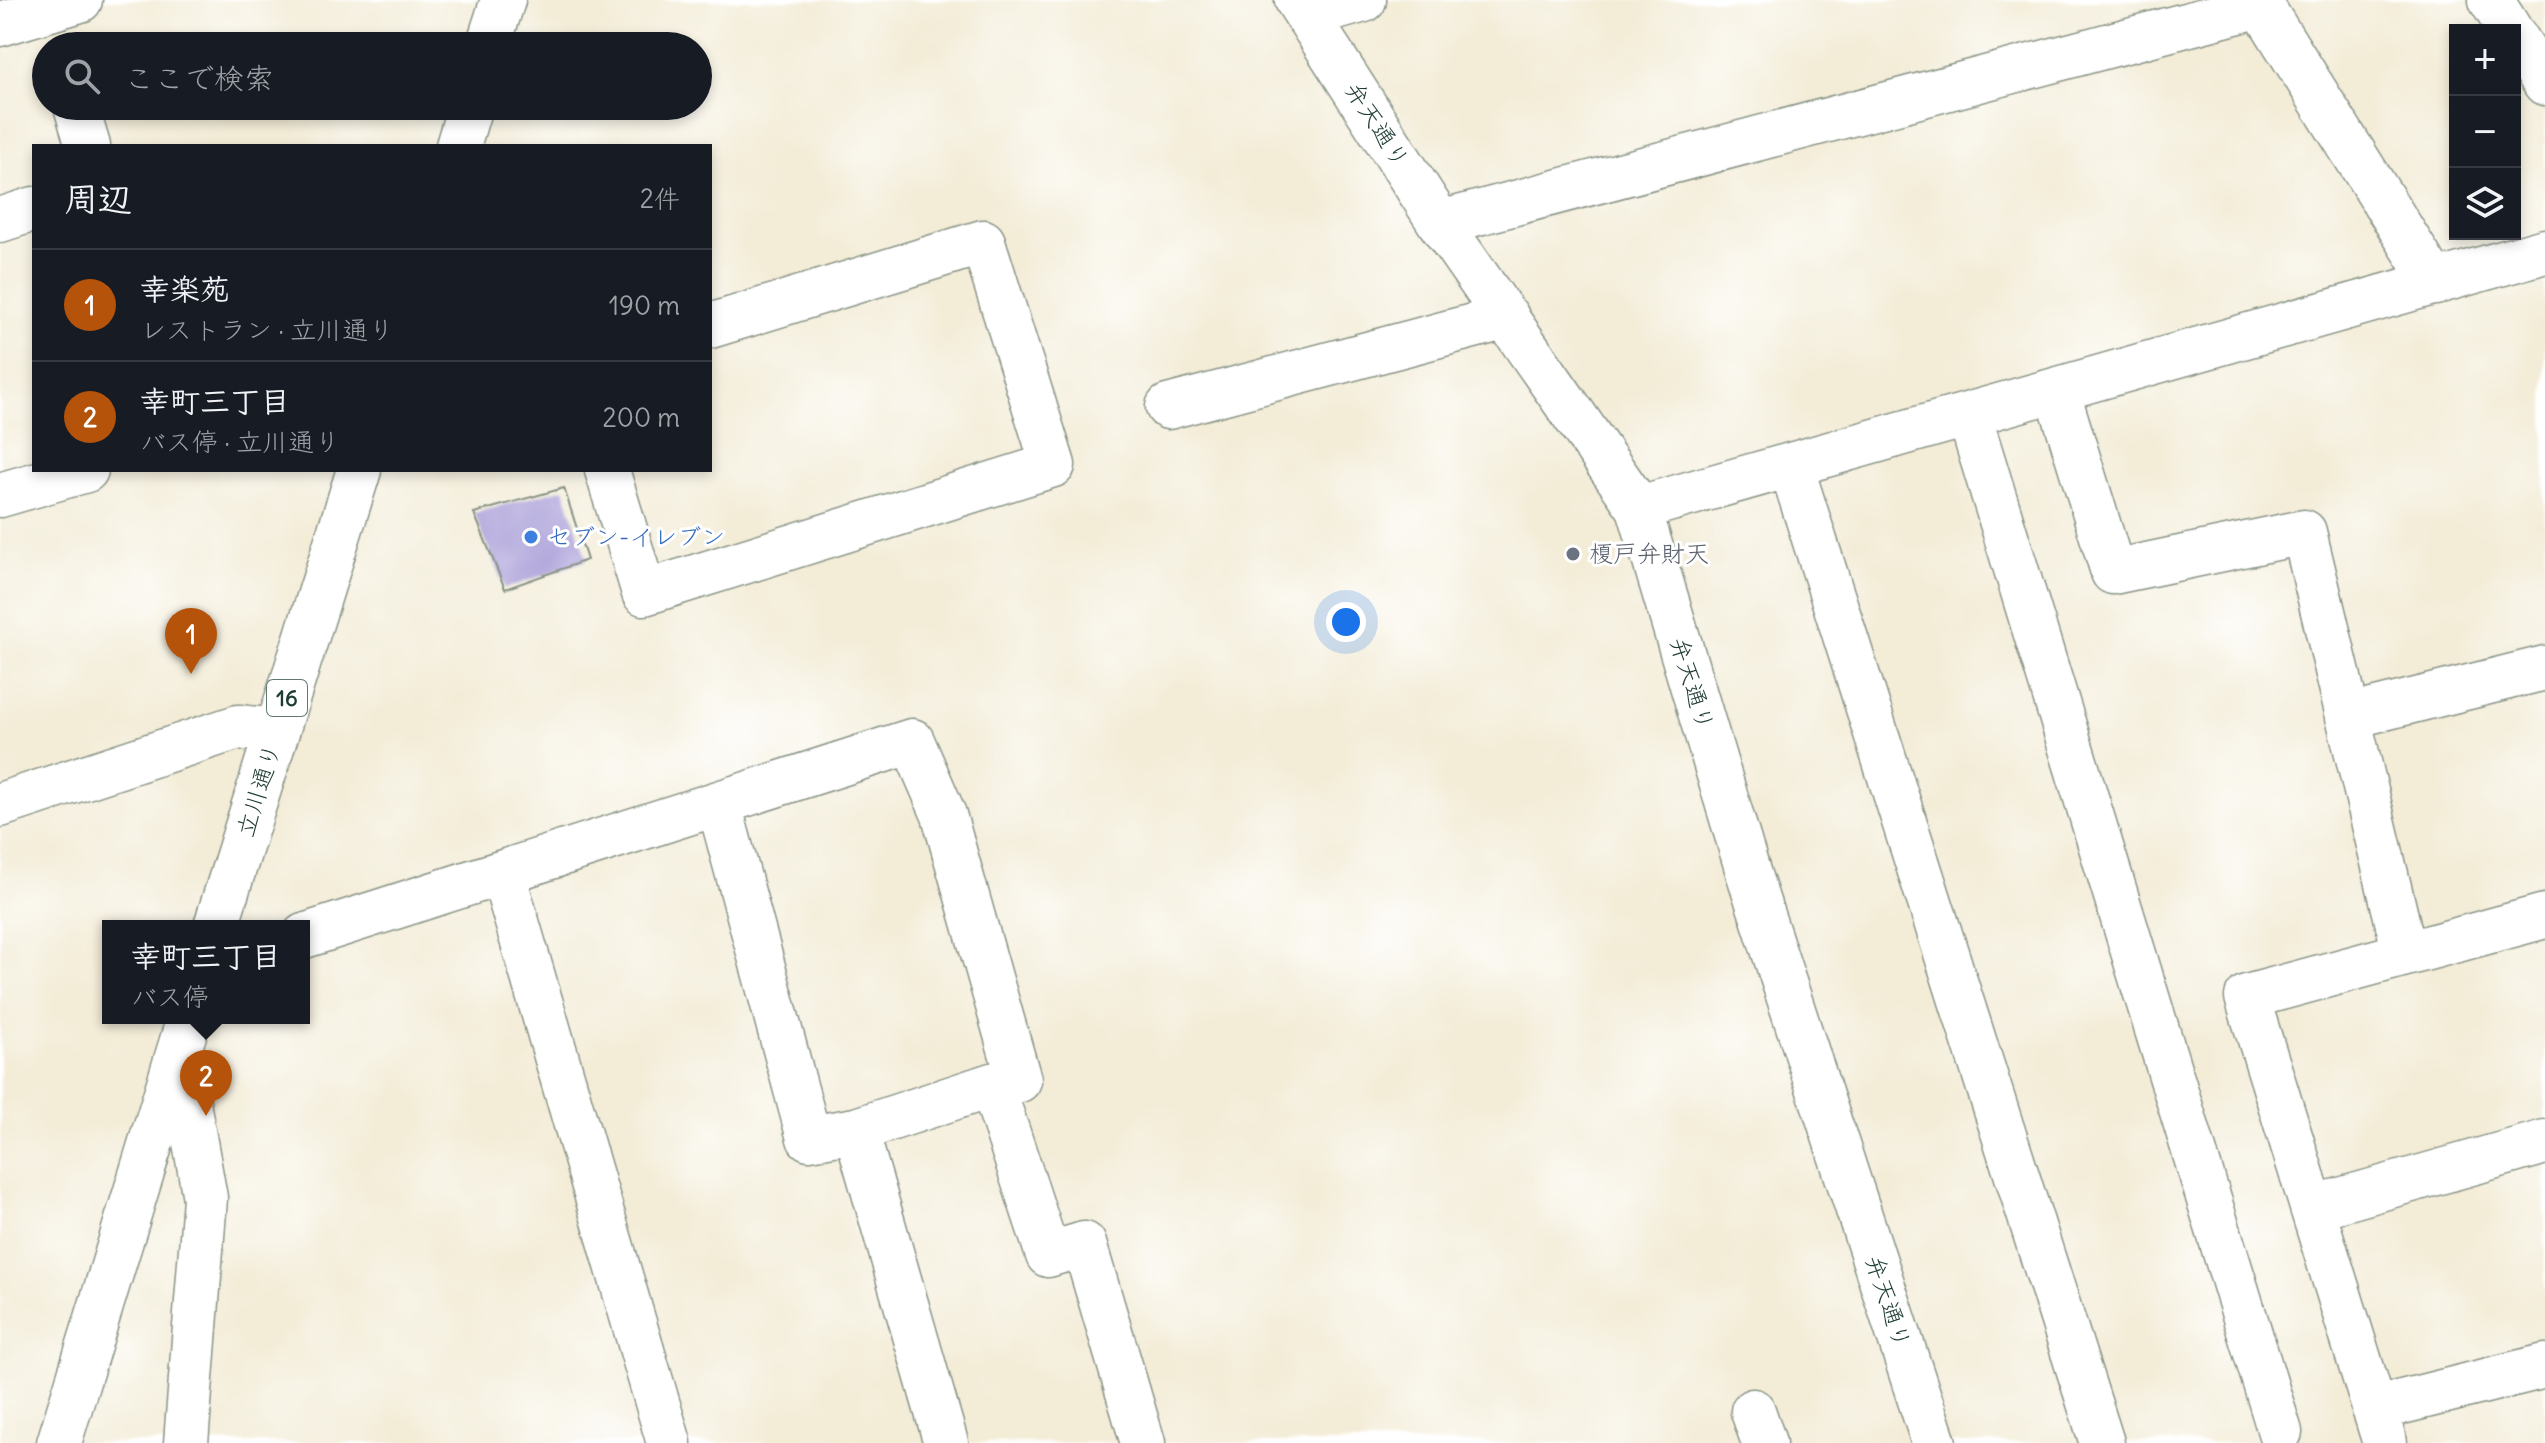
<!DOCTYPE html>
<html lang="ja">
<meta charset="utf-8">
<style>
:root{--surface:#171b24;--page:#242831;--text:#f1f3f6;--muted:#9ea1a6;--line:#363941;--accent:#b45309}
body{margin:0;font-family:Delius,"Klee One",sans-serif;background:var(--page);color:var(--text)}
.controls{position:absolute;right:24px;top:24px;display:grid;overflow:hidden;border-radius:0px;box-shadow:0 4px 12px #0003}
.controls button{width:72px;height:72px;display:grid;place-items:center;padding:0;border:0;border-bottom:2px solid var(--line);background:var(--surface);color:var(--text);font:40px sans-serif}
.you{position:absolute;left:1346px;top:622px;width:28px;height:28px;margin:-20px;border:6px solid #fff;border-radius:50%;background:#1a73e8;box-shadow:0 0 0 12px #1a73e833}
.badge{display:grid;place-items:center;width:52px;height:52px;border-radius:50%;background:var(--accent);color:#fff;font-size:26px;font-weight:700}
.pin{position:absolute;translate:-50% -66px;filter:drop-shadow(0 2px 4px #0008)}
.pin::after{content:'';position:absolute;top:42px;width:28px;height:24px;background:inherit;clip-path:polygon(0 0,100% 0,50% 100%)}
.popup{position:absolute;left:102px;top:920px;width:208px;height:104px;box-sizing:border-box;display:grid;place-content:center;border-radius:0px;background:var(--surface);filter:drop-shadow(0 2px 6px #0005);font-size:26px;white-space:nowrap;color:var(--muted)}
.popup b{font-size:30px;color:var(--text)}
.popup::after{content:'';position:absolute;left:50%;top:100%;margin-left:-16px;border:16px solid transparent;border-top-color:var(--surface)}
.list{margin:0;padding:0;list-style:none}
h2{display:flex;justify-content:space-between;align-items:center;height:104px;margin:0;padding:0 32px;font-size:34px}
h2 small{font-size:26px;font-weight:400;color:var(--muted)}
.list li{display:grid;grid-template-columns:52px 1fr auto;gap:24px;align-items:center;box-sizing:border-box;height:112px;padding:0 32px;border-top:2px solid var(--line)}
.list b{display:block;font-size:30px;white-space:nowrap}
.list p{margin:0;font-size:26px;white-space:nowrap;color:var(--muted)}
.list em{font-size:26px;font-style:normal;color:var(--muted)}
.icon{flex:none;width:44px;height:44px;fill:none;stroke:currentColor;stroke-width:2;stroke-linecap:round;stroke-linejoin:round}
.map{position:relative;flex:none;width:2545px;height:1443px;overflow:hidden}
.search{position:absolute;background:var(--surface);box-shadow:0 4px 12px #0003;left:32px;top:32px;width:680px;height:88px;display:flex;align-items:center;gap:20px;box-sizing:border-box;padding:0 28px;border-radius:44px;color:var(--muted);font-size:30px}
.panel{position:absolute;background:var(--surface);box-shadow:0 4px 12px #0003;left:32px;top:144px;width:680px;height:328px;border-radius:0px}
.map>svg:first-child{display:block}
.building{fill:#a99ed8}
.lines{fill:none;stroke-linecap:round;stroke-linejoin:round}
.minor-casing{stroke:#899486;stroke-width:47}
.major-casing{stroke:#899486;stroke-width:47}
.minor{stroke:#fff;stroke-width:44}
.major{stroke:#fff;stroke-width:44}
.shop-dot{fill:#3f7fe0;stroke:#fff;stroke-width:3}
.worship-dot{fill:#6b7280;stroke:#fff;stroke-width:3}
.labels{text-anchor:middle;stroke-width:6;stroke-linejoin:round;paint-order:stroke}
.shield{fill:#fff;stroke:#627771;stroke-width:2}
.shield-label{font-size:22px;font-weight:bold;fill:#1f3d34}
.street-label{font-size:24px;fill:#1f3d34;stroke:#fff}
.shop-label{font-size:24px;fill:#366cbe;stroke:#fff;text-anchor:start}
.worship-label{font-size:24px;fill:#5b616d;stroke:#fff;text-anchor:start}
</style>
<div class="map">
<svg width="2545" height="1443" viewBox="0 0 2545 1443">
<rect width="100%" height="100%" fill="#fff"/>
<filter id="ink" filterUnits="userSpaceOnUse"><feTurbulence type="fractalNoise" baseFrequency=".0125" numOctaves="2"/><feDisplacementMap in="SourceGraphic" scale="16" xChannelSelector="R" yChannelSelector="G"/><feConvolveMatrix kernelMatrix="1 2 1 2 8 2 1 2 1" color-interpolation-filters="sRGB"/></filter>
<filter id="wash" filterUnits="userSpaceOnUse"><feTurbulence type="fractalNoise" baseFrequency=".006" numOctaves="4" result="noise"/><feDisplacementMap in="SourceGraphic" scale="32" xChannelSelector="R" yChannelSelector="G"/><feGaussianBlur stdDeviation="1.8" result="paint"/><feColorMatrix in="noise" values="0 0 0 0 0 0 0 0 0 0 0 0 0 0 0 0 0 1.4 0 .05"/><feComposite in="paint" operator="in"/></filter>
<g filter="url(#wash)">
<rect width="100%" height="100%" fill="#f3ecd7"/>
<g id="blocks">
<path class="building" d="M564,488l23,72 -82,29 -31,-76z"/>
</g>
</g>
<g filter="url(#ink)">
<use href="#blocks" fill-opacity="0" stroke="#899486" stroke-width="2"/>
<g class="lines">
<defs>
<path id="minor" d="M1297,0l143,223 199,285 110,367 185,568
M2491,0l19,30
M1308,16l56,-16
M0,24l80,-24
M2515,37l30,46
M76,106l12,40
M0,220l34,-11
M1440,223l821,-218 174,278
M2057,390l56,182 191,-40 101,422
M1168,407l339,-90
M1969,415l311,1017
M1791,466l311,977
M607,470l37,123 409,-128 -70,-223 -273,84
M0,495l86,-25
M1639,508l906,-257
M2348,717l197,-49
M719,804l90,334 47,-8 90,313
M0,805l238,-78 39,4
M503,874l166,569
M304,936l608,-195 32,74 75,265 -27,5 -136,45
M179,1053l26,145 -19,245
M992,1085l56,170 36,-11 59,199
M2312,1208l233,-66
M2374,1409l171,-43
M1753,1411l11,32
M2385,1443l-138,-446 298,-81"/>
<path id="major" d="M488,46l15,-46
M458,146l12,-40
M216,926l143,-456
M59,1443l130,-425"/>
</defs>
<use href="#minor" class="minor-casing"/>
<use href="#major" class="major-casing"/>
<use href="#minor" class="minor"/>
<use href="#major" class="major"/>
</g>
</g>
<circle class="shop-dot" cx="531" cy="537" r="8"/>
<circle class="worship-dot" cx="1573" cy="554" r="8"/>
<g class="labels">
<rect class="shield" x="267" y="680" width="40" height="36" rx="6"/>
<g class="shield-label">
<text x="287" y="706">16</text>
</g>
<g class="street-label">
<text transform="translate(1377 125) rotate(57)" y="8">弁天通り</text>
<text transform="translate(1692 684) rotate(73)" y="8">弁天通り</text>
<text transform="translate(259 790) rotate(-73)" y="8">立川通り</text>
<text transform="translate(1888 1302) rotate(72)" y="8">弁天通り</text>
</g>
<g class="shop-label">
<text x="547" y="545">セブン-イレブン</text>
</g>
<g class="worship-label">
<text x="1589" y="562">榎戸弁財天</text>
</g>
</g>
</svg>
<div class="controls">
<button>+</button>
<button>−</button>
<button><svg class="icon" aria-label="layers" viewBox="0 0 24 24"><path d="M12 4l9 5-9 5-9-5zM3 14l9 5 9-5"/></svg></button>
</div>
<div class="you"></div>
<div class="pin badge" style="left:191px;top:674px">1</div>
<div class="pin badge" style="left:206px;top:1116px">2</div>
<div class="popup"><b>幸町三丁目</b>バス停</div>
<div class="search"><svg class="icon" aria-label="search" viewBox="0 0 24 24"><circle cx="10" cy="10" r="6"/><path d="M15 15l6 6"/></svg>ここで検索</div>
<section class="panel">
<h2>周辺<small>2件</small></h2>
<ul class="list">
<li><span class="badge">1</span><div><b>幸楽苑</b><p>レストラン · 立川通り</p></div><em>190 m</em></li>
<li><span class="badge">2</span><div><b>幸町三丁目</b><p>バス停 · 立川通り</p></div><em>200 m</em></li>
</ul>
</section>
</div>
